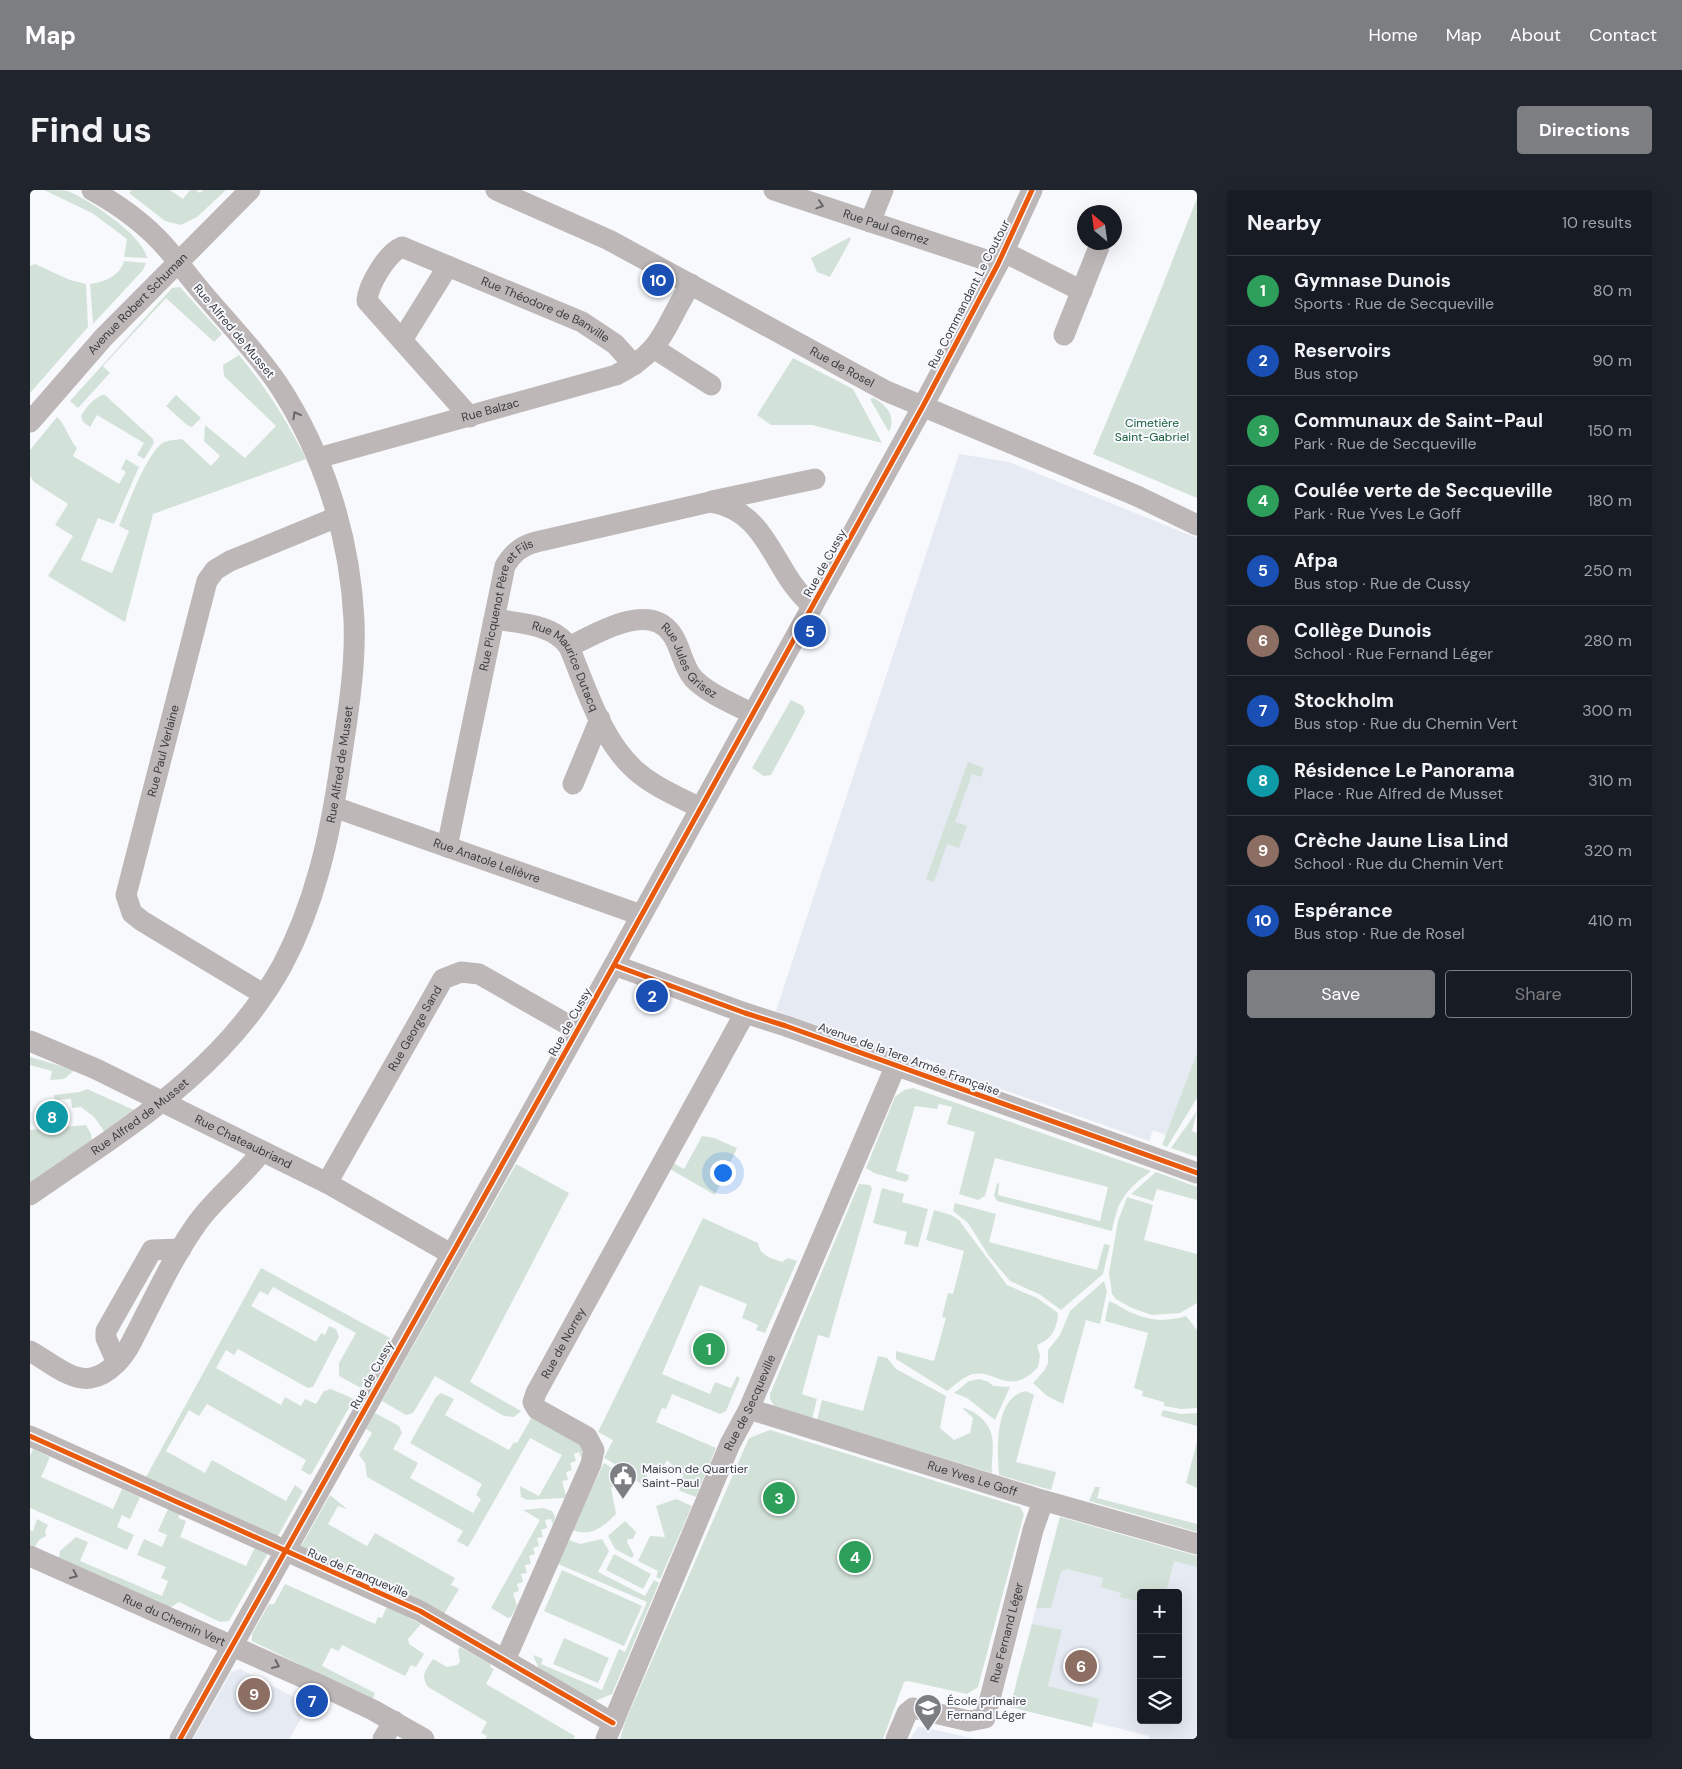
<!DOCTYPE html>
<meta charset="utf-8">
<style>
:root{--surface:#171b24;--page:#20242c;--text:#f1f3f6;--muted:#9ea1a6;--line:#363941;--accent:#7d7e82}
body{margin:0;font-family:"DM Sans",sans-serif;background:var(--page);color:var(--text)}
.controls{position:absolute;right:15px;bottom:15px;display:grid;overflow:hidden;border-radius:5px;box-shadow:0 5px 20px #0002}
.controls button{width:45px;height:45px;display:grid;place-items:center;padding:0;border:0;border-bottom:1px solid var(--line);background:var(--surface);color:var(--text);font:25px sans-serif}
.compass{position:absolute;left:1047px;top:15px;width:45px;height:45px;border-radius:50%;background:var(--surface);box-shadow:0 5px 20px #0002;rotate:331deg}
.you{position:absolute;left:692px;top:982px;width:18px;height:18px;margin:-12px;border:4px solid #fff;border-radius:50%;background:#1a73e8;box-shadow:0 0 0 8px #1a73e833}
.badge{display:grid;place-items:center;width:32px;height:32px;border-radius:50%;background:var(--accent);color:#fff;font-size:16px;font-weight:700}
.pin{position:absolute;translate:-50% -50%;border:2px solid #fff;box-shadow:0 1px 5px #0006}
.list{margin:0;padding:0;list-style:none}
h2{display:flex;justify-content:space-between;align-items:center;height:65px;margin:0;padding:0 20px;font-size:21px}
h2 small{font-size:16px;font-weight:400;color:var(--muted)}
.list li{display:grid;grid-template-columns:32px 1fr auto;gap:15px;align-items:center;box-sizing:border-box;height:70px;padding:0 20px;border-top:1px solid var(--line)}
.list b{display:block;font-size:19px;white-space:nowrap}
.list p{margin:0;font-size:16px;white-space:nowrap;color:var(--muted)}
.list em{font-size:16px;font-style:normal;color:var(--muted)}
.actions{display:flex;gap:10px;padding:15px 20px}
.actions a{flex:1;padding:11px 0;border:1px solid var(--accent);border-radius:5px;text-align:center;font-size:18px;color:var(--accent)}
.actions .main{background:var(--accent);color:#fff}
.icon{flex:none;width:28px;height:28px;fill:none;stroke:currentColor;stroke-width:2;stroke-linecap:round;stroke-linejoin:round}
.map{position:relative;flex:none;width:1167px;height:1549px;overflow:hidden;border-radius:5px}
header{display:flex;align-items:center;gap:30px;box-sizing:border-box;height:70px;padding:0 25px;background:var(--accent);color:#fff}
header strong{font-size:24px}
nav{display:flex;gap:28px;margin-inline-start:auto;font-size:18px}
.intro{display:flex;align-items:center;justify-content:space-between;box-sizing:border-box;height:120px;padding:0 30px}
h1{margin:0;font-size:35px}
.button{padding:12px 22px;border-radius:5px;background:var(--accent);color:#fff;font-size:18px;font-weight:700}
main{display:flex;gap:30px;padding:0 30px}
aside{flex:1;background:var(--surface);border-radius:5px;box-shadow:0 5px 20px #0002}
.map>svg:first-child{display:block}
.built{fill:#e6eaf3;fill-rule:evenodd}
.green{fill:#d3e2d9}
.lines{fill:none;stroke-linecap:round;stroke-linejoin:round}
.minor{stroke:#beb7b7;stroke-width:21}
.cycleway-casing{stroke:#f6f8fe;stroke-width:8}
.cycleway{stroke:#e8590c;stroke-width:5}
.oneway{stroke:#69676a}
.labels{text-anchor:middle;stroke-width:4;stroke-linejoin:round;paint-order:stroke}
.street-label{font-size:12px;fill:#3b3c40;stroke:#f6f8fe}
.park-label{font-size:12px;fill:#185d39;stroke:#f6f8fe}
.poi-label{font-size:12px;fill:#3b3c40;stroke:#f6f8fe;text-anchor:start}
</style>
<header>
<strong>Map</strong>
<nav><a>Home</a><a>Map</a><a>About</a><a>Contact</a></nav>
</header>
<div class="intro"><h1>Find us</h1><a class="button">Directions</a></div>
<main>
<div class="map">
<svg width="1167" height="1549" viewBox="0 0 1167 1549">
<rect width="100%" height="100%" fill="#f8f9fc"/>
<path class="built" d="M929,264l50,8 188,76v516l-31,81 -13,-5 -4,11 -211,-74 1,-3 -13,-5 -2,4 -148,-52z
M1030,1327l137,39v183h-48v-3l-56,-14 -1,5 -82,-20zM1111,1403h37v127h-37z
M210,1479l69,36 -20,34h-96l38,-67z
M888,1537h4l54,12h-66z"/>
<path class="green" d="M14,0c8,0 17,0 24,1 21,9 75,44 79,67l-23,-1 3,-18 -35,-26z
M102,0h38l13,9 7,-9h6l4,3 3,-3h23l-29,27 -16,8 -16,-4 -36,-28z
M1167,8v300l-104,-44 56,-134z
M820,47l1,2 -21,38 -13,-5 -6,-14z
M94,71l22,2 -3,7 -50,54 -3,-40c14,-2 30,-8 34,-23z
M5,74l35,16 16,4 2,43 -58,66v-127z
M150,97l42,47 -8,8 -48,-44 -63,68 7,7 -32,35 -8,-7 102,-113z
M209,165c27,32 48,66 67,104l-153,55 -28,108 -77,-46 25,-40 -18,-11 13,-21 -34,-22 -4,-6v-26l27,-33c9,8 11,21 20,31l-4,8 46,28 7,-12 -5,-3 5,-10 13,8 -25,57 -16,-6 -17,42 31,13 17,-42 -10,-5c9,-21 25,-66 41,-81 5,-5 15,-5 22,-6l29,27 9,-10 -16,-15 1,-16 40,33 31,-32 -52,-50 -1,-11z
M763,168l60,31 29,54 -70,-18h-41l-14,-10z
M72,205h3l48,44 1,4 -10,16 -7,-4 7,-12 -47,-28 -7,12 -7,-5 -2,-6c5,-9 12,-17 21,-21z
M146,205l25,23 -9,9 -5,-2 -21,-19z
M844,208c14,9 22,18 15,34l-19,-33z
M761,510l12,6 2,6 -34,63 -7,1 -12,-8z
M938,572l16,6 -3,9 -9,-3 -17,48 12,4 -8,22 -12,-4 -13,38 -8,-3z
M1167,863v45l-30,49 -5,-2z
M0,867l45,13 -11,9 -14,1 2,-9 -22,-6z
M883,898l238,83c-25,19 -33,28 -39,60l-115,-30 -3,-6 3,-11 2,-2 -1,13 102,26 8,-34 -113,-29 -10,38 -7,4 -19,-6 16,-62 -28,-8 5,-17 -13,-3 -2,5 -22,-3 -19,65 13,4 -1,5 -3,2 -31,-9 -8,-5 29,-71 9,-7z
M57,899l47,21 -26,21h-4l-10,-14 -13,-10 -9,1 -1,-9 -16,1 -1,-5 26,-3z
M1167,921l-5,20 5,2v24l-26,-9z
M56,935l5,9 1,6 -62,43v-53z
M672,946l12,2 23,10 -22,47 -45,-26 3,-6 11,6z
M486,974l53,29 -99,189 51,29 -7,6 -10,-1 -69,-40 -22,37 -7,2 -24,-14z
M1126,982l41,15v13l-40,-11 -4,12 -22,-7z
M829,994l11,1 2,4 -43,149 -11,-3 -16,59 15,5 -5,20 -37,-11 -5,-9v-5z
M852,998l22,6 -2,8 26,7 -10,38 -14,-3 3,-12 -34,-9z
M1097,1007l26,8 -9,35 53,14v49l-17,10 -28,2 -20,-7 -16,-9 -4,-5 -3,-21 9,-52z
M925,1013l41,11 -7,28 108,28 7,-26 6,1 -7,29 -42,36 -22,-16 -29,-13 -21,-25 -21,-33 -15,-12z
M904,1020l17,5 8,5 48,65 30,13 21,15c-1,16 -6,26 -21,32l3,11 -2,11c-29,31 -42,2 -65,7 -10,3 -18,11 -26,17l-51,-32v-8l38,10 12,-43 -4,-1 6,-24 5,1 11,-43 -38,-11z
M673,1028l55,25c2,13 13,15 24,19l6,-4 9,3 -32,72 -9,-3 2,-5 -16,-7 5,-14 -47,-19 -38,89 48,20 5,-12 16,6 6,-12 3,2 -14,33 -6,3 -48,-20 -6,15 -4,-1 -6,14 60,26 -20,49 -16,-6 -5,-10 9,-5 -17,-16 -4,7 -18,-1 3,16 -5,4 -8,-7 -3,5 -7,4c3,-15 -8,-23 -21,-30l9,-18 -15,-8z
M231,1078l129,70 -29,50 -22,-12v-13l17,-30 -83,-46 -5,8 -8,-4 -9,15 65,36 5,-9 4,2 4,-9 7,3 3,8 -26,50 -5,1 -70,-39 -4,6 -8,-5 -10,18 65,37 4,-8 16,9 4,-7 11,5 8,-13 7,-2 23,10 -42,74 -2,2 -9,-5 5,-10 -99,-56 -8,12 -10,-6 -23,41 39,22 7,-13 74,41 9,-16 8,6 -25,45 -132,-59z
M1074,1091l3,10 -7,33 -14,-4 -23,84 -16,-8 -14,-13 11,-12 4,-8v-13l12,-15 10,-24z
M1079,1111c7,2 14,8 21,11 19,9 37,10 56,4l11,14v78l-16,1 -17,-3v-4l-22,-6 1,-5 -9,-3 14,-55 -43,-12z
M848,1166l9,2 9,11 50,27 -6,32 14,12 16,-7 3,-15 -11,-10c11,1 26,13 29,25 4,11 0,27 1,40l-175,-53 5,-20 41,11z
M949,1189l10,3 4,4 17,1 -15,33 -28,-22 -13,-5 15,-12z
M996,1201l8,4 -18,67 40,10 -5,18 -52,-15c-2,-24 -5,-78 27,-84z
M411,1203l13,6 -9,16 64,35 5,-8 3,1 15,-26 47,27 5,8 -2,8 -3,-8 -5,2 2,7 -6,2 2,7 -6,2 2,8 -6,1 4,15 -1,2 -38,2 -6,-3 -1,-11 19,10 23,-41 -32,-17 -62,109 -11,-6 6,-10 -96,-54 -2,-14 -6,-8 13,-22 -6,-4 9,-16 24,13 3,7 -9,16 25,14 -8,15 63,35 8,-14 -5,-4 6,-11 -72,-41 26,-46z
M1133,1220l18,4 16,-1v13l-36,-10z
M740,1240l250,77 4,7 -46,173 -11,7 -59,-13 -4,1 -21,57h-263l5,-17 124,-284z
M1167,1252v46l-11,-5z
M3,1259l17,8 -9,20 72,32 9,-20 18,8 -10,22 -8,-4 -5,12 17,8 -7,15 -97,-42v-52z
M574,1273c10,5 18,13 17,25l-10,-1 5,27c-13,13 -24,23 -44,16z
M1065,1297h5l-3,11 100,26v8l-108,-31z
M300,1305l17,14 -9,-3 -10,18 39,22 8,-13 80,45 -4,7 8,4 -15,25 -144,-66z
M646,1309l16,7 -32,73 -4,-2 2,-6 -20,-10 12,-25 15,1 -9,-31z
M513,1318l9,3 3,6 -2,8 -2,-6 -6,1 2,8 -6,2 2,7 -6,1 2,8 -6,2 2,6 -6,2 2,8 -6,1 2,8 -6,1 2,8 -6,2 2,7 -6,2 4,13 -6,11 -3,1 -17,-10 49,-88 -17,-10z
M138,1319l12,5 -2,4 8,3 -6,16 66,29 9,-19 13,6 -39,68 -9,1 -41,-20 -9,6 -111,-50 1,-7 16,-14 12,5 -8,19 82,35 6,-15 -7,-3 5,-11 -29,-12 7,-16 18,8 5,-12 -9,-4z
M1030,1327l137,39v11l-23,-6 -8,32h-25v9l-21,-5 1,-4 -20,-6 2,-9 -36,-9 -6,3 -10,36h-15z
M7,1329l11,6 -3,6 1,5 -7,4 -4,7 -5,-2v-15l3,1z
M595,1331l11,11 -3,7h-5l-1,3 7,13 -2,3 -17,-9 -7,-13z
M572,1349l7,12 -11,21 47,24 9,-16 5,3 -47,111 -17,7 -56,-32 -6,-14 10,4 -2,5 61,26 17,-41 6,3 22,-50 -89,-38 11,-24 11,4z
M584,1364l37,20 -8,15 -37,-19z
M532,1380l80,36 -18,40 -80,-35z
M255,1394l90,40 3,-7 4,1 5,-12 34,18 -13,15 1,5 15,10 -8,13 -5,-2 -6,11 -63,-31 -3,6 -8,-3 -9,18 53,27 -3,7 -120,-59v-7l17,-30h5z
M1002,1434l30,6 -14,56 51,13 -7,28 -82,-20z
M534,1448l45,20 -11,25 -45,-19z
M430,1457l31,17 -1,3 4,2 -8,15 89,52 -1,3h-89l2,-3 -6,-3 6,-11 -59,-35c-8,-12 -2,-17 5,-28l14,8 10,-2 3,-3 -2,-12z"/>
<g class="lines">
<g class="minor">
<path id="s1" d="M466,0l113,50 277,151 251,105 60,29"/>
<path id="s2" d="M744,0l224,74"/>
<path d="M840,32l13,-32"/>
<path d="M974,62l78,39"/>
<path d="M1034,145l35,-88"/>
<path d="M372,150l46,-74"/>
<path d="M625,159l56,36"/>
<path id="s3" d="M440,227l-103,-116c1,-16 20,-48 35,-54l180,75 33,22 19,21"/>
<path id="s4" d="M0,232l73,-84 147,-148"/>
<path id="s5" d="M288,268l298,-83c50,-25 47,-48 75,-91"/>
<path d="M682,311l103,-22"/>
<path id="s6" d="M464,429c25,4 60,5 75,28 17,40 32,92 65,122 18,17 45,28 66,39"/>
<path id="s7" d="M539,457c26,-13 79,-46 102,-14 10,13 11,32 22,45 15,16 41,26 60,36"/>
<path d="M543,594l27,-65"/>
<path id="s8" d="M304,617l307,108"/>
<path id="s9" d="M417,657l58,-281c8,-13 16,-20 31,-24l174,-40c61,10 61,70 103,104"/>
<path d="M584,775l131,48 41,13 411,147"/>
<path id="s10" d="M233,804l-121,-73 -10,-8 -6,-18 81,-314 8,-11 15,-9 107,-44"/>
<path id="s11" d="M0,851l66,28 231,114 124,71"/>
<path id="s12" d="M297,993l116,-204 18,-7 18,2 98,56"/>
<path id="s13" d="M0,1005c96,-67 193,-123 252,-229 33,-62 48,-130 58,-199 7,-48 16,-98 14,-147 -4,-83 -30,-166 -76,-236 -21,-31 -47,-58 -71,-86 -13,-15 -25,-31 -38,-47 -20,-24 -50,-46 -77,-61"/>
<path d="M0,1161c17,9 41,31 61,27 18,-3 34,-22 41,-37 21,-40 40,-83 66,-119 19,-26 45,-45 64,-71"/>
<path d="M87,1173l-11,-25v-7l46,-81 29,-1"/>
<path id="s14" d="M719,1219l286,89 162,46"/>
<path d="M0,1246l390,175 193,112"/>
<path id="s15" d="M0,1366l292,130 51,24 51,29"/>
<path id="s16" d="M475,1470l86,-196 3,-14 -7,-13 -50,-28 -4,-7 3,-9 209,-380"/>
<path d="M150,1549l434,-774 309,-559 75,-142 34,-74"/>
<path d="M353,1549l11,-18"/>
<path id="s17" d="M576,1549l124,-295 19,-35 147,-344"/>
<path id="s18" d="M866,1549l11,-26 6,-5 56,13 16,-3 48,-188 10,-29"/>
</g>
<defs>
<path id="cycleway" d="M584,775l131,48 41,13 411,147
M0,1246l390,175 193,112
M150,1549l434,-774 309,-559 75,-142 34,-74"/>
</defs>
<use href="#cycleway" class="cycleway-casing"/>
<use href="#cycleway" class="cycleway"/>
</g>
<defs><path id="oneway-chevron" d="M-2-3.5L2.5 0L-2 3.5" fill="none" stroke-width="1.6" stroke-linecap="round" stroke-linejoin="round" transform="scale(1.25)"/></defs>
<g class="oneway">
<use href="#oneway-chevron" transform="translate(790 15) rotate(18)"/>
<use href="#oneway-chevron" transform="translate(266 225) rotate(-119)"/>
<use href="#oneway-chevron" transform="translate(44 1385) rotate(24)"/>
<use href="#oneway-chevron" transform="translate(246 1475) rotate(24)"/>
</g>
<defs>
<symbol id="civic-pin" viewBox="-11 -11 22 30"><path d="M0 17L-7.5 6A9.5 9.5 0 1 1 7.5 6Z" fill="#7d7e82" stroke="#f6f8fe"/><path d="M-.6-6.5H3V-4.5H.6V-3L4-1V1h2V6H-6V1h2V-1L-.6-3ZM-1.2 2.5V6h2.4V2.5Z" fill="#fff"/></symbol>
<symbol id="school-pin" viewBox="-11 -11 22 30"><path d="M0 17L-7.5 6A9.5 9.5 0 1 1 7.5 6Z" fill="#7d7e82" stroke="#f6f8fe"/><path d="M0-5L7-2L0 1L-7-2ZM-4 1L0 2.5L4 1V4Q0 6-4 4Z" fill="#fff"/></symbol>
</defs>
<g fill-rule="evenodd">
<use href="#civic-pin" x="577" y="1270" width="32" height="43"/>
<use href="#school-pin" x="882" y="1502" width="32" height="43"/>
</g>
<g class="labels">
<g class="street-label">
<text dy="4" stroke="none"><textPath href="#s2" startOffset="118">Rue Paul Gernez</textPath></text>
<text transform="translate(939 104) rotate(-63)" y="4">Rue Commandant Le Coutour</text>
<text dy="4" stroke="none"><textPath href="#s4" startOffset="160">Avenue Robert Schuman</textPath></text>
<text dy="4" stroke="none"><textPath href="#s3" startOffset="378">Rue Théodore de Banville</textPath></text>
<text transform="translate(204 141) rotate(50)" y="4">Rue Alfred de Musset</text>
<text dy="4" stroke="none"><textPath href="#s1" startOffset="389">Rue de Rosel</textPath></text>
<text dy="4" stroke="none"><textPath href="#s5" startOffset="179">Rue Balzac</textPath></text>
<text transform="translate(795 373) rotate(-61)" y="4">Rue de Cussy</text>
<text dy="4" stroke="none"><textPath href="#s9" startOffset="252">Rue Picquenot Père et Fils</textPath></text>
<text dy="4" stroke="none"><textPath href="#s7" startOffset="146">Rue Jules Grisez</textPath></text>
<text dy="4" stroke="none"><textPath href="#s6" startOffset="95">Rue Maurice Dutacq</textPath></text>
<text dy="4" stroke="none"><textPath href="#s10" startOffset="322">Rue Paul Verlaine</textPath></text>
<text dy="4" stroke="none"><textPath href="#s13" startOffset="555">Rue Alfred de Musset</textPath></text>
<text dy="4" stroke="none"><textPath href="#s8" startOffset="162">Rue Anatole Lelièvre</textPath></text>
<text transform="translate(540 832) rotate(-61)" y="4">Rue de Cussy</text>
<text dy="4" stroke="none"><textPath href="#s12" startOffset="178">Rue George Sand</textPath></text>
<text transform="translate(879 869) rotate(20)" y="4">Avenue de la 1ere Armée Française</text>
<text dy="4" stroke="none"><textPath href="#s13" startOffset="135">Rue Alfred de Musset</textPath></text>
<text dy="4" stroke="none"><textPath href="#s11" startOffset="236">Rue Chateaubriand</textPath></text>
<text dy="4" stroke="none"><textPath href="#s16" startOffset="375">Rue de Norrey</textPath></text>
<text transform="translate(342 1185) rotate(-61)" y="4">Rue de Cussy</text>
<text dy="4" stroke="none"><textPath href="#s17" startOffset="366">Rue de Secqueville</textPath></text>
<text dy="4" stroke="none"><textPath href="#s14" startOffset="234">Rue Yves Le Goff</textPath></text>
<text transform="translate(328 1383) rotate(23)" y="4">Rue de Franqueville</text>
<text dy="4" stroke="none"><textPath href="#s15" startOffset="158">Rue du Chemin Vert</textPath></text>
<text dy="4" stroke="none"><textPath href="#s18" startOffset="198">Rue Fernand Léger</textPath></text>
</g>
<g class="park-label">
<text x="1122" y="237">Cimetière<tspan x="1122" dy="14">Saint-Gabriel</tspan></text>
</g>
<g class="poi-label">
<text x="612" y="1283">Maison de Quartier<tspan x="612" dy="14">Saint-Paul</tspan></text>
<text x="917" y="1515">École primaire<tspan x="917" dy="14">Fernand Léger</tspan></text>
</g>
</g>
</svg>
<div class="controls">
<button>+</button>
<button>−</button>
<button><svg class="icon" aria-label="layers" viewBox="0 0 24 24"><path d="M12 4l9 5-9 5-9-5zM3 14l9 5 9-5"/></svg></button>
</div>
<svg class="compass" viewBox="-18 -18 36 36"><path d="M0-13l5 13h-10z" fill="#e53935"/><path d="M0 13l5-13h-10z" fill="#9ea1a6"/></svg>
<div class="you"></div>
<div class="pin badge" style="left:679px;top:1159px;background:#2e9e5b">1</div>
<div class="pin badge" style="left:622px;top:806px;background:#1a4fb4">2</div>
<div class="pin badge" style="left:749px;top:1308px;background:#2e9e5b">3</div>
<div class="pin badge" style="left:825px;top:1367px;background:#2e9e5b">4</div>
<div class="pin badge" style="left:780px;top:441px;background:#1a4fb4">5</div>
<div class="pin badge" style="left:1051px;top:1476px;background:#8d6e63">6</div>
<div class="pin badge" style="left:282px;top:1511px;background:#1a4fb4">7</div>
<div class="pin badge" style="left:22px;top:927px;background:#0f9aa8">8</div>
<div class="pin badge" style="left:224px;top:1504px;background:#8d6e63">9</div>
<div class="pin badge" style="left:628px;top:90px;background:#1a4fb4">10</div>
</div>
<aside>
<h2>Nearby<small>10 results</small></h2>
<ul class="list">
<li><span class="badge" style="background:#2e9e5b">1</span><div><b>Gymnase Dunois</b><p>Sports · Rue de Secqueville</p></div><em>80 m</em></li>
<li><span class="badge" style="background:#1a4fb4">2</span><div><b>Reservoirs</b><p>Bus stop</p></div><em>90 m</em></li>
<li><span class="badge" style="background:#2e9e5b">3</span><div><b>Communaux de Saint-Paul</b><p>Park · Rue de Secqueville</p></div><em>150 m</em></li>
<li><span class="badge" style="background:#2e9e5b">4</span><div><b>Coulée verte de Secqueville</b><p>Park · Rue Yves Le Goff</p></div><em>180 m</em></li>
<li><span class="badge" style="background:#1a4fb4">5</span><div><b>Afpa</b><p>Bus stop · Rue de Cussy</p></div><em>250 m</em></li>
<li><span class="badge" style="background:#8d6e63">6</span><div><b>Collège Dunois</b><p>School · Rue Fernand Léger</p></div><em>280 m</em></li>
<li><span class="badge" style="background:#1a4fb4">7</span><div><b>Stockholm</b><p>Bus stop · Rue du Chemin Vert</p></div><em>300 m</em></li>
<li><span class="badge" style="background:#0f9aa8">8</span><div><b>Résidence Le Panorama</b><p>Place · Rue Alfred de Musset</p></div><em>310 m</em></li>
<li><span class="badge" style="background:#8d6e63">9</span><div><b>Crèche Jaune Lisa Lind</b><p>School · Rue du Chemin Vert</p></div><em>320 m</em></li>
<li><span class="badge" style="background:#1a4fb4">10</span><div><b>Espérance</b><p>Bus stop · Rue de Rosel</p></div><em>410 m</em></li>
</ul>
<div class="actions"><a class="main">Save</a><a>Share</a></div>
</aside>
</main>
